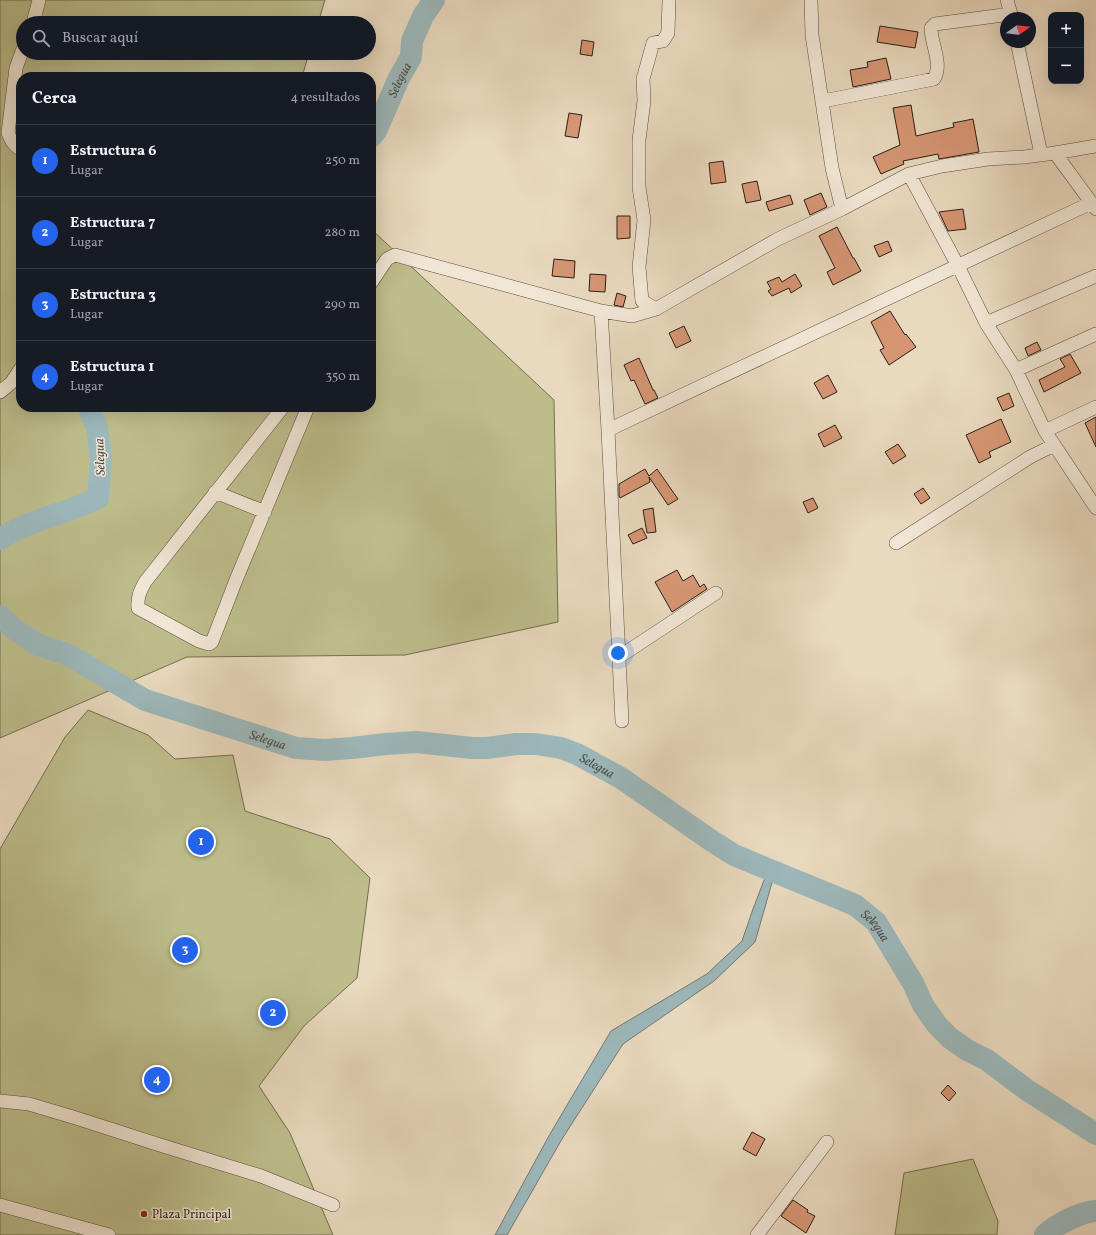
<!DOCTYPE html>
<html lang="es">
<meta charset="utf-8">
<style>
:root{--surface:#171b24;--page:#242831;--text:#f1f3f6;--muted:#9ea1a6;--line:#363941;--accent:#2563eb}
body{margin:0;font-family:Vollkorn,serif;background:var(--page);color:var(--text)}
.controls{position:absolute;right:12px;top:12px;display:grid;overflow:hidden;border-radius:8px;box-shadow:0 4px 16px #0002}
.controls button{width:36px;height:36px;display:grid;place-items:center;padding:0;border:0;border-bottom:1px solid var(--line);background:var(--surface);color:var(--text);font:20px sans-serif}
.compass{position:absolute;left:1000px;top:12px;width:36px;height:36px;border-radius:50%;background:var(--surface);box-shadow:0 4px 16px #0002;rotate:75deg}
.you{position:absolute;left:618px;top:653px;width:14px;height:14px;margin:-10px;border:3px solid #fff;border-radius:50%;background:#1a73e8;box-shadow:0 0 0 6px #1a73e833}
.badge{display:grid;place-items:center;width:26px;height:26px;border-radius:50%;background:var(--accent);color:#fff;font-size:13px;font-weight:700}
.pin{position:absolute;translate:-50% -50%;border:2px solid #fff;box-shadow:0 1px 4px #0006}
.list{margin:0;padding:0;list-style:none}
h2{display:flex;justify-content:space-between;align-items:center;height:52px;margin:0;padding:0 16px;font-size:17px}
h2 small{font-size:13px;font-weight:400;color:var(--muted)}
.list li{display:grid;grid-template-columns:26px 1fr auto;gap:12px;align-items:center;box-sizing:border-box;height:72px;padding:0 16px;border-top:1px solid var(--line)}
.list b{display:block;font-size:15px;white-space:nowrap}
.list p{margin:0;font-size:13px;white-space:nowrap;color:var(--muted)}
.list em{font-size:13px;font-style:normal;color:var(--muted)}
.icon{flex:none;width:22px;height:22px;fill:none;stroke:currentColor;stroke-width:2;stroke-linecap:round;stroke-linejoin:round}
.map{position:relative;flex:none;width:1096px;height:1235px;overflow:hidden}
.search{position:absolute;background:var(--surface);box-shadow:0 4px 16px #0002;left:16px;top:16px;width:360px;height:44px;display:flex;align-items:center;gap:10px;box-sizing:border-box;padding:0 14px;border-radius:22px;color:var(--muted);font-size:15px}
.panel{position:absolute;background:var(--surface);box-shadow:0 4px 16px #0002;left:16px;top:72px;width:360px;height:340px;border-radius:16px}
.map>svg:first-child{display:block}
.green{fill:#bdbd8c;stroke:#746e51}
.water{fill:#9cb8bb;stroke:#6f7a79}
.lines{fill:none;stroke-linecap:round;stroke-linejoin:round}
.river{stroke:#9cb8bb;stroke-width:22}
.building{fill:#d69674;stroke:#2b1e16}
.street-casing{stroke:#5a4d40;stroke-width:14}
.street{stroke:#f1e6d5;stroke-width:13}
.poi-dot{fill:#8f2418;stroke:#f1e6d5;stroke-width:1.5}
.labels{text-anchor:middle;stroke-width:3;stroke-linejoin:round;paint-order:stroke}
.poi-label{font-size:12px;fill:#2b1e16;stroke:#f1e6d5;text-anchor:start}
.water-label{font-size:13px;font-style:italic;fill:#4d4c48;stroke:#f1e6d5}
</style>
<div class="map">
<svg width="1096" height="1235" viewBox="0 0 1096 1235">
<rect width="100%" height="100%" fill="#e9d9be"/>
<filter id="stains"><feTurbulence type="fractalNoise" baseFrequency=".005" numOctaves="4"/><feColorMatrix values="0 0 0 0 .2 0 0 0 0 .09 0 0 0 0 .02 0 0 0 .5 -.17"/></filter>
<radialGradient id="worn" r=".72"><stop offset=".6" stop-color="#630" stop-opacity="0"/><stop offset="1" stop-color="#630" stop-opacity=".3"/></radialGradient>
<path class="green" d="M0,0h325l-7,23h-295v30h286l-7,24h-281v330h350v-178l183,171 4,222 -153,33 -218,2 -187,81z
M88,710l60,25 27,24 58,-4 12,56 85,28 40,39 -13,100 -53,48 -45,60 31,47 43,102h-333v-386l65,-112z
M973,1159l25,62 -1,14h-102l9,-62z"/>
<path class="water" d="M768,870l7,2 -20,70 -41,39 -91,63 -61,95 -55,96h-12l55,-101 61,-103 96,-57 35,-33 11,-32z"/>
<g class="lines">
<g class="river">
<path id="s1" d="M371,137l5,-6 23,-53 12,-21 1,-16 11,-25 11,-16"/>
<path d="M0,539c30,-20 66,-25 98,-41l3,-39 -4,-32 -9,-20"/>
<path id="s2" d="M0,616l14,13 24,16 29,9 78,46 151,48 29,2 27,-2 34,-4 31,-2 55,6h15l29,-4h20l25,4 16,6 44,24 91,63 22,14 121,50 21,17 37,61 10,22 14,20 13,13 17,12 20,10 40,30 69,44"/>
<path d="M1045,1235c12,-11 35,-23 51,-24"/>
</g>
</g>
<path class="building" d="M880,26l38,6 -3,16 -38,-6z
M582,40l12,2 -2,14 -12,-2z
M886,58l5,21 -38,8 -3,-17 18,-3 -1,-5z
M911,105l5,31 38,-9 -1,-4 20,-4 6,33 -40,7 -1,-5 -35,7 1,3 -23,10 -8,-17 27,-12 -7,-37z
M569,113l13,2 -4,23 -13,-2z
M723,161l3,21 -15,2 -2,-21z
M757,181l4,19 -15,3 -4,-19z
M821,193l6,14 -17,8 -6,-15z
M790,195l3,9 -24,7 -3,-9z
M963,209l3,20 -18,2 -9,-19z
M617,216h13v22l-13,1z
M837,227l16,31h1l7,13 -28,14 -6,-13 8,-4 -16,-32z
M888,241l4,10 -13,6 -5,-11z
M554,259l21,2 -1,17 -22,-2z
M590,274l16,1 -1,17 -16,-1z
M795,274l7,12 -11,7 -2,-5 -17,8 -4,-5 3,-2 -4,-7 12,-5 3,5z
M617,293l9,3 -3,11 -9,-2z
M890,311l15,24 1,-1 10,13 -27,18 -9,-15 4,-2 -13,-26z
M684,326l7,15 -15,7 -7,-15z
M1037,342l4,8 -13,6 -3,-8z
M1070,354l11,19 -37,19 -5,-12 26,-13 -5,-8z
M639,358l14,32h1l4,8 -13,6 -11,-24 -3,1 -7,-16z
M828,375l9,17 -14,7 -9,-16z
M1009,393l5,13 -11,5 -6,-13z
M1096,417v30l-11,-24z
M1001,419l10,23 -22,10 2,5 -12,6 -13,-28z
M835,425l7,13 -18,9 -6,-13z
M898,444l8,12 -13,8 -8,-12z
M645,469l4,7 8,-7 21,30 -10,6 -19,-28 1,5 -30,16 -1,-2v-12z
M923,488l7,10 -9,6 -7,-10z
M813,498l5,10 -10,5 -5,-11z
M653,508l3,24 -9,1 -4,-23z
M642,528l5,10 -14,6 -5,-9z
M677,570l6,11 10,-6 7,12 4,-3 3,5 -35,23 -17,-30z
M948,1085l8,8 -7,8 -8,-8z
M752,1132l13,7 -9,17 -13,-7z
M793,1200l15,10 -1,2 8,4 -9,17 -25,-17z"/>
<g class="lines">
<defs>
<path id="street" d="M811,0l1,35 20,133 10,41
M1007,0l5,18
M33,23l6,-23
M1017,42l24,112
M823,101l111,-22c9,-15 -3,-35 -3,-51l4,-4 76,-10
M21,149c-7,-2 -10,-9 -13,-16l8,-65 7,-19
M1055,153l41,56
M909,174l49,92 28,57 30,47 29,61 51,77
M371,283l16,-24 8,-4 206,56 7,119
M656,309l-14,-8 -3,-34 5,-47 -5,-33v-47l5,-39 -1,-22 10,-36 10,-2 5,-8 1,-33
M601,311l31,5 24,-7 122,-70 64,-30 67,-35 33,-8 46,-7 36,-2 31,-4 41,-7
M986,323l110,-47
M1016,370l80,-36
M0,392l11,-9 10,-15
M283,407l-138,175c-5,9 -8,16 -7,26l61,33 10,3 3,-2 24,-62 72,-173
M1045,431l51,-24
M215,492l50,20
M896,543l134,-86 24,-12
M619,657l97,-64
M622,721l-14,-291 483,-227
M0,1101l29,3 47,14 84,27 101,31 72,29
M0,1205l109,30
M757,1235l70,-93"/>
</defs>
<use href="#street" class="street-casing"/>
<use href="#street" class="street"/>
</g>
<circle class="poi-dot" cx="144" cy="1214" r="4"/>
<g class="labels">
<g class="poi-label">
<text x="152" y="1218">Plaza Principal</text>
</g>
<g class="water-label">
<text dy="5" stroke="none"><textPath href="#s1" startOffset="64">Selegua</textPath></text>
<text transform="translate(99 457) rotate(-92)" y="5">Selegua</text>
<text dy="5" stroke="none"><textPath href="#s2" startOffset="298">Selegua</textPath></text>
<text dy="5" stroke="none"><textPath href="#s2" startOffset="634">Selegua</textPath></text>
<text dy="5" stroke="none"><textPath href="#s2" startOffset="958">Selegua</textPath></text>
</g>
</g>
<rect width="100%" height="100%" filter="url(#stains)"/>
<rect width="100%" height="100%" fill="url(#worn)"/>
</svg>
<div class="controls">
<button>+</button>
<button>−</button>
</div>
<svg class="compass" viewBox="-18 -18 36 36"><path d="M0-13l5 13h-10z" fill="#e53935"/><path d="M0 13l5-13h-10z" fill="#9ea1a6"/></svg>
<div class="you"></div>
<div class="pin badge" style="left:201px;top:842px">1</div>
<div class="pin badge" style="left:273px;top:1013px">2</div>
<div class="pin badge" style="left:185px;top:950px">3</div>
<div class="pin badge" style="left:157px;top:1080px">4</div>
<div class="search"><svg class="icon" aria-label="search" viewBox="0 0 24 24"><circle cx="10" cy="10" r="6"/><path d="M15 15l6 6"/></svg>Buscar aquí</div>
<section class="panel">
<h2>Cerca<small>4 resultados</small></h2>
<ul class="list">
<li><span class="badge">1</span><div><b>Estructura 6</b><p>Lugar</p></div><em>250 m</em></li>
<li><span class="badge">2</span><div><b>Estructura 7</b><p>Lugar</p></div><em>280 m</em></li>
<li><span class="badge">3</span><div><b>Estructura 3</b><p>Lugar</p></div><em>290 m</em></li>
<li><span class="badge">4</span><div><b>Estructura 1</b><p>Lugar</p></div><em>350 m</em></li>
</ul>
</section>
</div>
